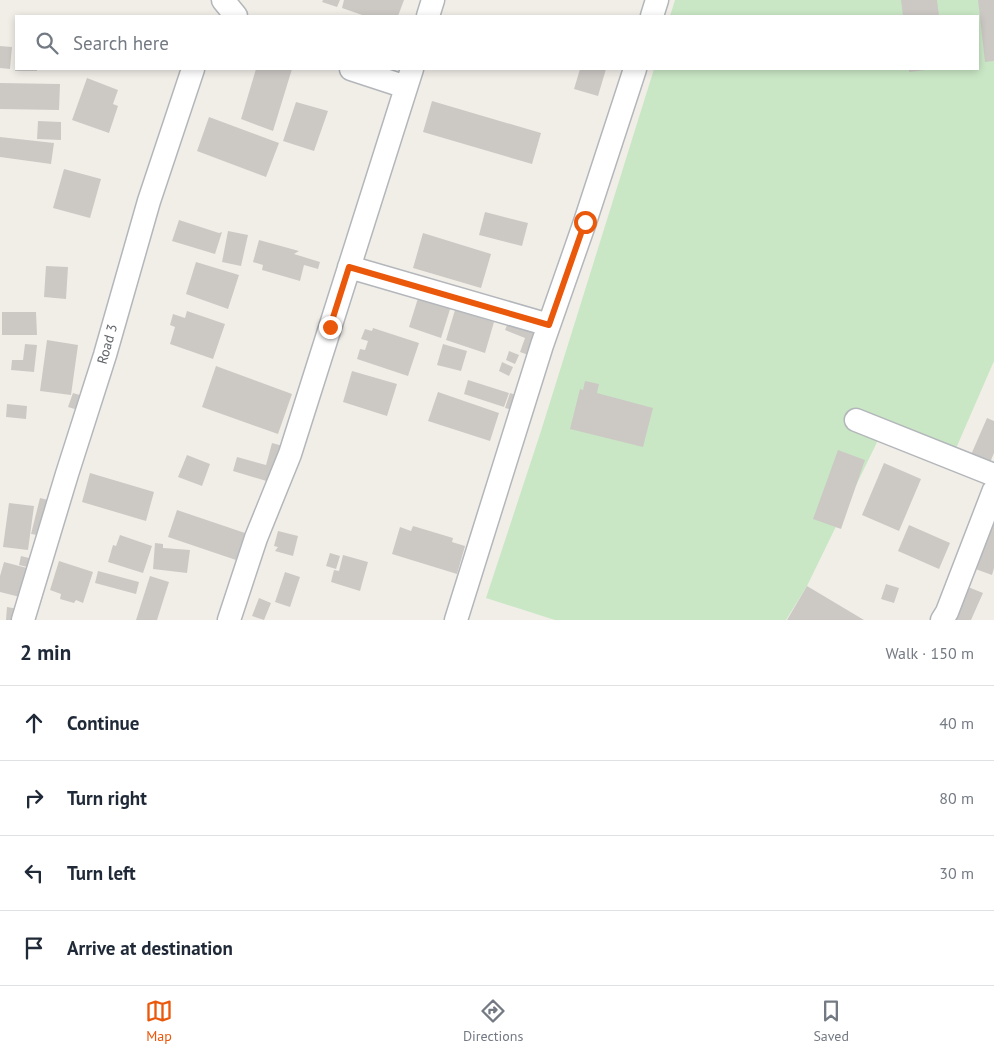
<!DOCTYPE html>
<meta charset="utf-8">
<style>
:root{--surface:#fff;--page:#f6f6f7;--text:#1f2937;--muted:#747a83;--line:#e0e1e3;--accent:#ea580c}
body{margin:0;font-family:"PT Sans",sans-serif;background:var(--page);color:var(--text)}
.stop{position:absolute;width:15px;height:15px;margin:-11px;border:4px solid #ea580c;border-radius:50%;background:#fff}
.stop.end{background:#ea580c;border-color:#fff;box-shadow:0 1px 5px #0008}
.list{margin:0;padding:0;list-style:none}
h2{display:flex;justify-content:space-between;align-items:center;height:65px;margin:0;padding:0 20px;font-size:21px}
h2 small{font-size:16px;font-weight:400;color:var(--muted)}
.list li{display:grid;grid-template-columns:32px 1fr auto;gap:15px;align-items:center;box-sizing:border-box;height:75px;padding:0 20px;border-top:1px solid var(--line)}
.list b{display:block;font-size:19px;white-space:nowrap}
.list em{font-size:16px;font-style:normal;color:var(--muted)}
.icon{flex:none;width:28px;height:28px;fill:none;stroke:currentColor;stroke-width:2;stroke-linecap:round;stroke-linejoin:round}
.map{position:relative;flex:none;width:994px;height:620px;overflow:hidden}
.search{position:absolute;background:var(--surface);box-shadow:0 2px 8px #0003;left:15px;right:15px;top:15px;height:55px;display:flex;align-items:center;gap:12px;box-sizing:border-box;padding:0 18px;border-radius:0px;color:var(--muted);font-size:19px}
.sheet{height:365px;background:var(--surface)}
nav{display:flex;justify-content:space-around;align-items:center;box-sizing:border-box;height:70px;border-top:1px solid var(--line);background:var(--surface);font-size:14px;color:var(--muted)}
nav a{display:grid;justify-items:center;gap:2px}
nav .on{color:var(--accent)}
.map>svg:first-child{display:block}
.green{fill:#c9e7c5}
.building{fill:#ccc9c5}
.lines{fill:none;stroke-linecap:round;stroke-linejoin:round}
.minor-casing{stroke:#b3b6ba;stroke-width:25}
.minor{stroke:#fff;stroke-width:22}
.route{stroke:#ea580c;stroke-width:6}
.labels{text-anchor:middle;stroke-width:4;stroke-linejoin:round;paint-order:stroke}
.street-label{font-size:14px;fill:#5f6468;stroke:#fff}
</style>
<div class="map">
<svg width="994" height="620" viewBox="0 0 994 620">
<rect width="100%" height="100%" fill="#f1eee8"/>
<path class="green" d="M675,0h319v361l-40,92 -72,-21 -75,154 -21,34h-231l-69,-22 55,-167 113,-362h324v-53h-308z"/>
<path class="building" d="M323,0h17l-3,7 -15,-5z
M344,0h60l-6,16h-33l-23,-8z
M901,0h36l2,16h-36z
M978,0h16v61l-9,1z
M0,46l12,1 -2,22 -10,-1z
M15,69h22v2h-22z
M256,69h36l-19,62 -32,-12z
M580,69h26l-8,27 -24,-7z
M909,69h16v1l-16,2z
M87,78l31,12 -5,14 5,2 -9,27 -37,-13z
M0,83l60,1 -1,26 -59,-1z
M432,101l109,32 -9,31 -109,-32z
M296,102l32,9 -14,40 -31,-10z
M209,117l70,26 -13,34 -69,-26z
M38,121l23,1v18l-24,-1z
M0,137l54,6 -3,21 -51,-7z
M64,169l37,10 -11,39 -37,-10z
M485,212l43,11 -6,23 -43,-11z
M179,220l40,13 3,-1 -7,22 -43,-13z
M228,231l20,4 -7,31 -19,-4z
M423,233l68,21 -10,34 -68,-20z
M259,240l40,11 -5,3 26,8 -2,7 -14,-4 -4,16 -38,-11 1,-5 -10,-3z
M196,262l43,13 -11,34 -42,-15z
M46,266l22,1 -2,32 -22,-2z
M419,295l32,11 -10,32 -32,-11z
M455,310l39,12 -9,31 -39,-13z
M187,311l38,13 -12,35 -43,-15 5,-17 -5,-2 3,-11 12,4z
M2,312h34l1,23h-35z
M510,318l31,12 -10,26 -11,-4 5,-14 -20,-8z
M373,328l46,15 -11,33 -51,-17 3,-10 5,1 3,-9 -7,-2 4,-10 7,2z
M47,340l31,5 -7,50 -31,-4z
M25,344l12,1 -3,27 -23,-2 1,-10h11z
M443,344l24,7 -6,20 -24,-6z
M509,351l10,4 -4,9 -9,-4z
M502,362l11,5 -4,9 -10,-5z
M216,366l76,28 -14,40 -76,-27z
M352,371l45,13 -10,32 -44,-14z
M468,380l41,13 -5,14 -40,-13z
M585,381l14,3 -2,9 56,15 -10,39 -73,-18 10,-40 3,1z
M438,392l61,21 -9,28 -62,-20z
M73,393l10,3 -5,14 -10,-3z
M510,393l12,4 -4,14 -13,-3z
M7,404l20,2 -1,13 -20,-2z
M987,418l7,3v32l-5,12 -19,-8z
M272,443l11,3 -10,37 -40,-12 4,-14 29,8z
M838,450l27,10 -24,69 -28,-10z
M187,455l23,9 -8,22 -24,-9z
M884,463l37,16 -22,52 -37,-16z
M90,473l64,19 -8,29 -64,-19z
M40,498l12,3 -8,35 -13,-2z
M9,503l25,3 -6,44 -25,-3z
M994,507v61l-2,7 -22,-8z
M177,510l68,23 -9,27 -68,-23z
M909,525l41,18 -11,26 -41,-18z
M413,526l40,12 -1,4 13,4 -8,28 -65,-20 8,-27 11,4z
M278,531l20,5 -5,20 -18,-5 3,-4 -4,-1z
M120,535l32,11 -9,27 -35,-11 5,-17 3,1z
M155,543l8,1v4l27,2 -3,23 -34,-4z
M330,553l10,3 -4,13 -10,-3z
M343,555l25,7 -8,29 -29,-9 3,-12 5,1z
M21,556l12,3 -2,9 -12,-3z
M59,561l34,11 -10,31 -7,-3 -2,3 -14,-4 1,-5 -11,-4z
M4,562l23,6 -7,29 -20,-5v-16z
M98,571l41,11 -3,12 -41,-11z
M285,572l15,5 -10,30 -15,-5z
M150,576l19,6 -12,38h-21z
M886,584l13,4 -5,15 -13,-4z
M963,585l20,8 -12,27h-23z
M807,586l57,34h-77z
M259,598l12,5 -7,17 -12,-4z
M7,607l11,2 -1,11h-11z"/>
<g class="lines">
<defs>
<path id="minor" d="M223,0l13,16
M428,16l5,-16
M652,16l5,-16
M351,69l55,18
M349,267l200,58
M856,420l138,55
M23,620l44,-146 38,-119 44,-154 44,-132
M229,620l27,-82 34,-84 122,-385
M456,620l86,-275 43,-123 50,-153
M942,620l5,-8 47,-122"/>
</defs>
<use href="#minor" class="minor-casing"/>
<use href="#minor" class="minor"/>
</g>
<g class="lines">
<path class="route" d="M330,327l19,-60 200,58 36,-103"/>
</g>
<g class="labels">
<g class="street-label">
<text transform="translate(107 344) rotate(-74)" y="5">Road 3</text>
</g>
</g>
</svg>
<div class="stop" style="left:585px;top:222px"></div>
<div class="stop end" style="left:330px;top:327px"></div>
<div class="search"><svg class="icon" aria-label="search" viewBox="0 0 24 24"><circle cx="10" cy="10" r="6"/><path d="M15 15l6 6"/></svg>Search here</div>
</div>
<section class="sheet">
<h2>2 min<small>Walk · 150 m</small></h2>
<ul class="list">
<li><svg class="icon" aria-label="ahead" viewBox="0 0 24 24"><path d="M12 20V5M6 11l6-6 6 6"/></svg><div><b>Continue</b></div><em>40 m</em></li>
<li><svg class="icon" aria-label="right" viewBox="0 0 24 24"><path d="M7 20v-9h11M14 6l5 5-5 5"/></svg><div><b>Turn right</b></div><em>80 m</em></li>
<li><svg class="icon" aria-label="left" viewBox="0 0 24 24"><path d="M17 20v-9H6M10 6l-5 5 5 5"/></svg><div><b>Turn left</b></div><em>30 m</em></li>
<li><svg class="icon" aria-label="arrive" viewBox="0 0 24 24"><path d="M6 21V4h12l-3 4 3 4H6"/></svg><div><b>Arrive at destination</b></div></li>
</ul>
</section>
<nav>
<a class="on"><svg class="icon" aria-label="map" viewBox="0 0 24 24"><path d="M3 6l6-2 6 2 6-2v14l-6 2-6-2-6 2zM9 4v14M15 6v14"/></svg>Map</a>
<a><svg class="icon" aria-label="directions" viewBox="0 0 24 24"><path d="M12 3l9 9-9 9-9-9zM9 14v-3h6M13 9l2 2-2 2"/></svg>Directions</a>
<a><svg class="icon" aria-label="saved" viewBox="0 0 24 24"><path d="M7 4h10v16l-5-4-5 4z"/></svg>Saved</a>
</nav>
